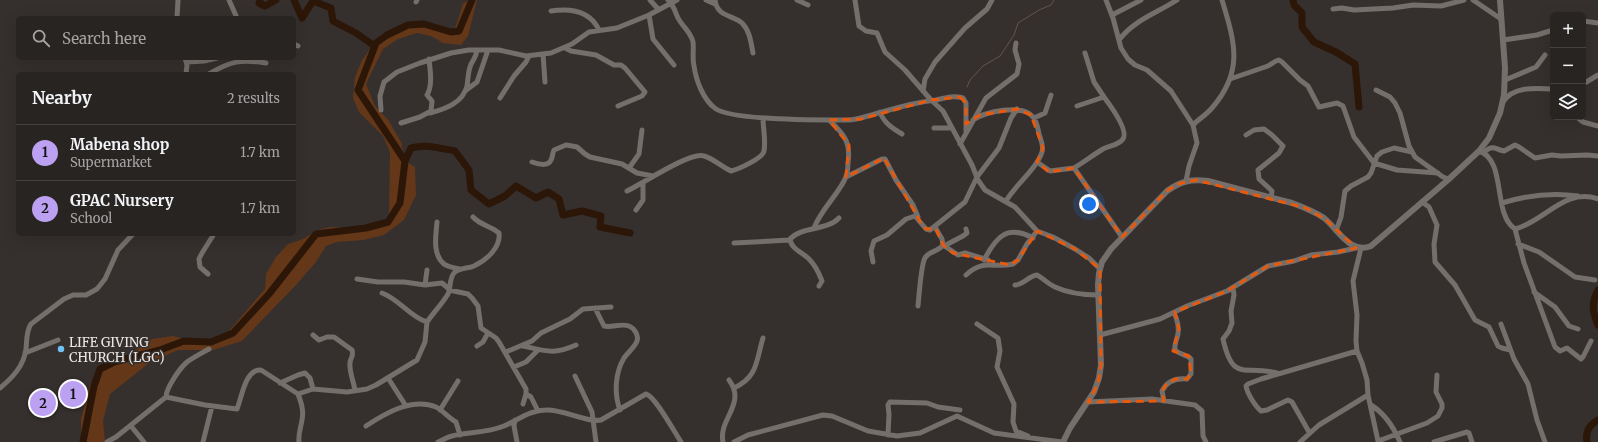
<!DOCTYPE html>
<meta charset="utf-8">
<style>
:root{--surface:#282422;--page:#34302f;--text:#f1f3f6;--muted:#a5a4a5;--line:#444140;--accent:#bca0f2}
body{margin:0;font-family:Merriweather,serif;background:var(--page);color:var(--text)}
.controls{position:absolute;right:12px;top:12px;display:grid;overflow:hidden;border-radius:6px;box-shadow:0 4px 16px #0002}
.controls button{width:36px;height:36px;display:grid;place-items:center;padding:0;border:0;border-bottom:1px solid var(--line);background:var(--surface);color:var(--text);font:20px sans-serif}
.you{position:absolute;left:1089px;top:204px;width:14px;height:14px;margin:-10px;border:3px solid #fff;border-radius:50%;background:#1a73e8;box-shadow:0 0 0 6px #1a73e833}
.badge{display:grid;place-items:center;width:26px;height:26px;border-radius:50%;background:var(--accent);color:#111;font-size:13px;font-weight:700}
.pin{position:absolute;translate:-50% -50%;border:2px solid #fff;box-shadow:0 1px 4px #0006}
.list{margin:0;padding:0;list-style:none}
h2{display:flex;justify-content:space-between;align-items:center;height:52px;margin:0;padding:0 16px;font-size:17px}
h2 small{font-size:13px;font-weight:400;color:var(--muted)}
.list li{display:grid;grid-template-columns:26px 1fr auto;gap:12px;align-items:center;box-sizing:border-box;height:56px;padding:0 16px;border-top:1px solid var(--line)}
.list b{display:block;font-size:15px;white-space:nowrap}
.list p{margin:0;font-size:13px;white-space:nowrap;color:var(--muted)}
.list em{font-size:13px;font-style:normal;color:var(--muted)}
.icon{flex:none;width:22px;height:22px;fill:none;stroke:currentColor;stroke-width:2;stroke-linecap:round;stroke-linejoin:round}
.map{position:relative;flex:none;width:1598px;height:442px;overflow:hidden}
.search{position:absolute;background:var(--surface);box-shadow:0 4px 16px #0002;left:16px;top:16px;width:280px;height:44px;display:flex;align-items:center;gap:10px;box-sizing:border-box;padding:0 14px;border-radius:6px;color:var(--muted);font-size:15px}
.panel{position:absolute;background:var(--surface);box-shadow:0 4px 16px #0002;left:16px;top:72px;width:280px;height:164px;border-radius:6px}
.map>svg:first-child{display:block}
.green{fill:#633718}
.lines{fill:none;stroke-linecap:round;stroke-linejoin:round}
.stream{stroke:#655449;stroke-width:1}
.river{stroke:#2c1607;stroke-width:7}
.minor{stroke:#746f6b;stroke-width:5}
.tertiary{stroke:#746f6b;stroke-width:6}
.marked{fill:none;stroke:#e8590c;stroke-width:3;stroke-dasharray:8 5;stroke-linejoin:round}
.poi-dot{fill:#72c1f5;stroke:#35302e;stroke-width:1.5}
.labels{text-anchor:middle;stroke-width:3;stroke-linejoin:round;paint-order:stroke}
.poi-label{font-size:13px;fill:#e9e6e4;stroke:#35302e;text-anchor:start}
</style>
<div class="map">
<svg width="1598" height="442" viewBox="0 0 1598 442">
<rect width="100%" height="100%" fill="#35302e"/>
<path class="green" d="M469,0h8l-9,36 -7,9 -18,-2 -12,-7 -14,-3 -19,6 -15,10 -17,35 9,22 14,15 12,21 4,19 10,6 1,28 -12,25 -20,15 -21,5 -26,2 -11,4 -10,16 -20,23 -54,56 -29,9h-35l-29,13 -39,31 -7,27 2,21h-24v-23l9,-34 8,-12 15,-7 39,-27 21,-3 8,2 32,2 16,-9 36,-42 1,-15 10,-17 12,-13 15,-5 15,-9 13,-3 25,1 24,-4 9,-7 1,-65 -7,-16 -24,-24 -6,-14 2,-21 7,-17 14,-19 17,-10 28,-7 32,10 10,-30z"/>
<g class="lines">
<path class="stream" d="M967,87l3,-7 13,-14 17,-10 14,-21 4,-12 21,-13 12,-5 3,-5"/>
<path class="river" d="M260,0l-1,3 6,3 11,-6
M294,0l8,18 11,-17 18,7 2,13 23,12 17,12
M1293,0l1,5 8,8v14l12,15 22,10 19,12 4,43
M405,161l6,-13c16,-4 27,0 44,3l14,19 2,20 18,14 16,-8 11,-10 20,12 12,-6 11,7 4,16 19,-4 19,5 -1,11 30,6
M1598,290c-7,14 -6,21 0,35
M83,442l11,-56 6,-17 14,-7 46,-12 24,-9 27,1 22,-9 36,-39 47,-60 50,-6 22,-6 12,-19 5,-42 -47,-71 18,-47 11,-8 21,-10 16,-1 27,8 8,-1 13,-31
M1587,442c-2,-10 2,-17 11,-22"/>
<path class="minor" d="M229,0l8,18
M650,0l9,10
M668,0c6,5 7,12 10,18 4,8 13,14 15,24 1,8 -1,16 1,24 2,14 9,34 22,43 19,12 107,11 133,11 12,-1 21,-5 33,-8 17,-5 36,-10 54,-12 9,-2 17,-5 27,-2l3,5v28
M706,0l9,4
M715,0c2,17 18,15 27,23 8,8 9,20 11,30
M797,0l11,5
M855,0l4,26 7,5 11,2 8,19 20,18 26,30 12,11 29,54 6,15 7,10 30,17 22,24 16,6 22,12 14,9 11,11
M1106,0l7,18 8,30 7,11 7,6 12,5 24,21 22,34
M1473,0l28,19
M416,2l1,-2
M1333,9l9,-1 12,2 39,-2 20,-3 28,1 23,-6
M551,11c20,-3 39,0 48,19
M649,15l4,24 21,26
M1112,15l29,-15
M177,18l1,-18
M1583,21l15,2
M1119,40c15,-20 38,-27 58,-40
M1503,40l34,-5 16,-5
M294,44l4,2
M565,48l6,3 25,4 18,10h7l4,3 20,24 -3,4 -24,10
M1085,53l9,29 10,15
M543,54l2,28
M185,58l2,7 -1,9
M187,62l17,-1 13,-3
M209,74c21,-13 33,-15 57,-11
M1230,79l38,-13 8,-5 3,-1 3,2 18,18 8,6 11,21 18,-4 6,3 11,31 20,26 23,7 41,3
M1505,80l31,-13 9,-12
M1583,84l15,-9
M1376,90l14,7 5,6 5,10 9,33 6,11 28,20 6,2
M465,91l12,-9 11,-32
M923,91l2,-12 10,-17 30,-34 22,-19 5,-9
M500,98l14,-22 12,-14 3,-6
M1503,102c10,-16 33,-14 50,-13
M381,110l-1,-14 4,-14 13,-10 23,-9 31,-10 18,-3h30l27,6 25,-3 21,-9 17,-12 28,-4 32,-13 28,-15
M880,112c4,11 12,16 22,22
M430,113c15,-4 33,-10 37,-27 1,-6 1,-13 3,-19 2,-7 6,-8 7,-17
M1577,117l6,5 15,4
M1034,118l11,-5 6,-18
M973,120c12,-8 49,-17 60,-3 4,4 5,12 6,17 2,6 5,12 3,18 -6,18 -26,32 -36,49
M401,123l19,-6 11,-6 1,-10 -5,-6c6,-10 3,-25 2,-36
M934,128h17
M1246,135l8,-5 10,-1 8,6 11,11 -4,7 -21,17 1,9 13,12 -1,7
M960,144l26,-46 31,-24 2,-10 -4,-14 1,-7
M1479,151c28,9 13,63 36,78 29,-7 50,-42 83,-30
M1484,152c10,-8 10,-3 20,-1l11,-6 4,2 16,11 17,-3 9,1 26,-1 11,1
M532,162c5,2 16,5 19,-2 2,-3 1,-6 3,-10l12,-5 6,1 5,1 8,7 5,3 32,7 15,9 16,3
M1037,162l13,9 24,-3 48,69
M629,168l10,-14 3,-24
M1074,168c10,-6 19,-13 29,-19 6,-3 16,-4 20,-10 6,-9 -13,-34 -19,-42l-27,9
M846,177l36,-18h3l11,21 17,25 5,12
M1186,181l3,-15 8,-23 -4,-18c6,-6 13,-10 19,-17 32,-37 23,-65 10,-108
M627,191c15,-7 64,-40 77,-35 10,3 18,11 27,15 8,-2 32,-13 33,-20 2,-10 -1,-23 -1,-33
M1422,202l7,5 8,18 -3,19 1,18 20,23 20,35 14,7 9,19 4,2 8,2
M1502,203c26,-8 49,-11 76,-7
M636,210l7,-10v-17
M437,222c-1,13 -5,32 7,42 4,3 11,4 16,5
M814,228c7,-18 21,-30 30,-47 3,-5 4,-12 4,-18 3,-21 -4,-29 -19,-43
M1515,229l9,34 31,84 5,4 7,-3 14,11 2,-2 8,-16
M1336,231l5,-14 4,-26 6,-5 17,-9 3,-4 6,-17 5,-4 12,-4 18,4
M734,243l56,-3
M1518,244l21,8 36,25 20,3
M943,245l15,10 7,-2 23,7
M944,246l19,-10 4,-3 -1,-4
M984,260c12,-23 23,-36 49,-22
M873,262l-2,-11 3,-10 13,-6 19,-16 9,-3 11,13 4,1 35,-28 12,-25 22,-29 12,-30 6,-9
M208,274l-8,-7 -1,-8 3,-6 12,-19
M966,275c18,-17 28,-6 47,-11l5,-4 9,-16 10,-13
M357,279l21,3h26l21,3 17,-2 7,6
M425,285l2,-15
M1015,285c9,0 13,-9 22,-10 6,3 11,9 18,12 13,6 29,8 43,8
M819,286l3,-5c-3,-8 -8,-17 -13,-22 -7,-7 -18,-10 -19,-20 12,-13 37,-8 49,-21
M1233,288l1,7 -3,16 1,12 -3,8 -6,8c10,45 22,25 54,34
M449,290l19,4 4,4 6,8 3,22 15,10 3,4 27,47v5l5,3 7,14
M1534,292l21,15 14,19 9,3
M382,293c17,6 28,24 45,29
M918,306c1,-9 3,-42 7,-48 4,-7 13,-6 18,-13l-1,-6 -7,-12
M595,308l9,18c8,2 17,-3 25,0 5,2 10,9 8,15 -2,6 -9,11 -13,17 -9,15 -10,36 -4,52
M977,324l21,14 2,13 -3,16 17,37 -1,18 3,9 12,5
M1501,324l13,35 14,25 9,36 8,22
M313,335l6,5 8,-3h7l18,13c2,7 -2,8 -2,13 -1,9 4,19 5,28
M1100,335l60,-16 27,-13 40,-15 41,-25 26,-5 17,-6 27,-3 18,-4
M477,346l6,-4 5,-9
M523,346c23,5 30,9 53,-1
M506,352l26,-11 9,-8 29,-14 13,-10 28,-2
M25,353l33,-13
M514,367l12,-5 12,-12
M575,376l17,36 4,30
M388,378l18,28
M280,383l18,-8 7,-2 5,5 3,11
M0,388c12,-10 24,-22 26,-39 1,-9 0,-18 5,-25l33,-25 9,-4h13l11,-6 8,-10 13,-29 15,-16
M734,388c24,-11 22,-27 29,-50
M298,394c3,8 6,16 4,26 -1,7 -4,14 -3,22
M1368,395l10,46 49,-18 11,-7 4,-8v-4l-6,-12 1,-17
M166,397c0,-9 14,-29 21,-35 7,-5 15,-9 22,-13
M1164,401l-2,-10c5,-10 15,-13 25,-12l4,-5v-15c-4,-5 -13,-4 -16,-10 -1,-4 2,-10 3,-15 1,-7 -1,-15 -4,-21
M1088,402l64,-3 43,6 7,6 1,25 3,6
M523,404l3,-10
M1371,405c13,8 23,23 29,37
M440,410l18,-29
M515,420l-1,6 3,16
M131,426l13,16
M366,426c18,-12 46,-29 70,-19 5,2 13,11 20,15l4,13
M1309,432l-17,-30 -4,-2 -21,10 -6,1c-6,-5 -14,-18 -15,-25l2,-2 13,-5 96,-28
M888,435l1,-21 -1,-9 2,-3 37,1 11,4 22,3
M107,442l9,-5 50,-40 39,8 32,4c5,-12 8,-40 24,-39l37,24 15,-5 34,3 20,-3 9,-4 41,-25 8,-18 2,-20c7,-10 15,-18 21,-28 3,-6 1,-15 6,-21 5,-6 14,-4 20,-7 13,-6 27,-19 25,-33 -8,-7 -19,-8 -26,-16
M203,442l9,-36
M438,442c5,-2 9,-5 14,-6 17,-4 35,-3 52,-10 14,-6 26,-16 42,-16 17,-1 41,13 55,10l45,-26c9,2 29,39 35,48
M723,442c-5,-23 24,-38 6,-62
M734,442l14,-7 75,-20 9,1 36,15 29,5 23,-3 37,-17 37,17 68,9
M1300,442l19,-17 49,-30 -1,-15 -5,-17 -5,-12 -1,-10 1,-26 -4,-34 8,-33
M1434,442l33,-10 2,1 3,9"/>
<path class="tertiary" d="M1063,442l7,-14 24,-36 5,-14 2,-13 -3,-80 1,-12 3,-11 9,-13 56,-58c14,-10 24,-12 41,-10l84,22c11,4 22,8 32,15 14,11 26,37 47,28l78,-67 30,-28 10,-13 11,-25 4,-18 1,-27 -5,-68"/>
</g>
<path class="marked" d="M960,97l6,6v21l14,-9 37,-6 14,6 12,33 -6,14 12,10 25,-4 48,69 45,-46 10,-7 19,-4 110,28 19,11 31,29 -88,18 -41,25 -52,21 4,17 -6,22 16,5 2,18 -4,5h-12l-9,6 -4,6 2,10 -76,1 10,-18 3,-19 -1,-96 -25,-20 -38,-18 -19,29 -8,5 -57,-12 -10,-8 -7,-16h-10l-5,-6 -37,-65 -38,19 3,-32 -20,-25 32,-1 70,-19z"/>
<circle class="poi-dot" cx="61" cy="349" r="4"/>
<g class="labels">
<g class="poi-label">
<text x="69" y="347">LIFE GIVING<tspan x="69" dy="15">CHURCH (LGC)</tspan></text>
</g>
</g>
</svg>
<div class="controls">
<button>+</button>
<button>−</button>
<button><svg class="icon" aria-label="layers" viewBox="0 0 24 24"><path d="M12 4l9 5-9 5-9-5zM3 14l9 5 9-5"/></svg></button>
</div>
<div class="you"></div>
<div class="pin badge" style="left:73px;top:394px">1</div>
<div class="pin badge" style="left:43px;top:403px">2</div>
<div class="search"><svg class="icon" aria-label="search" viewBox="0 0 24 24"><circle cx="10" cy="10" r="6"/><path d="M15 15l6 6"/></svg>Search here</div>
<section class="panel">
<h2>Nearby<small>2 results</small></h2>
<ul class="list">
<li><span class="badge">1</span><div><b>Mabena shop</b><p>Supermarket</p></div><em>1.7 km</em></li>
<li><span class="badge">2</span><div><b>GPAC Nursery</b><p>School</p></div><em>1.7 km</em></li>
</ul>
</section>
</div>
